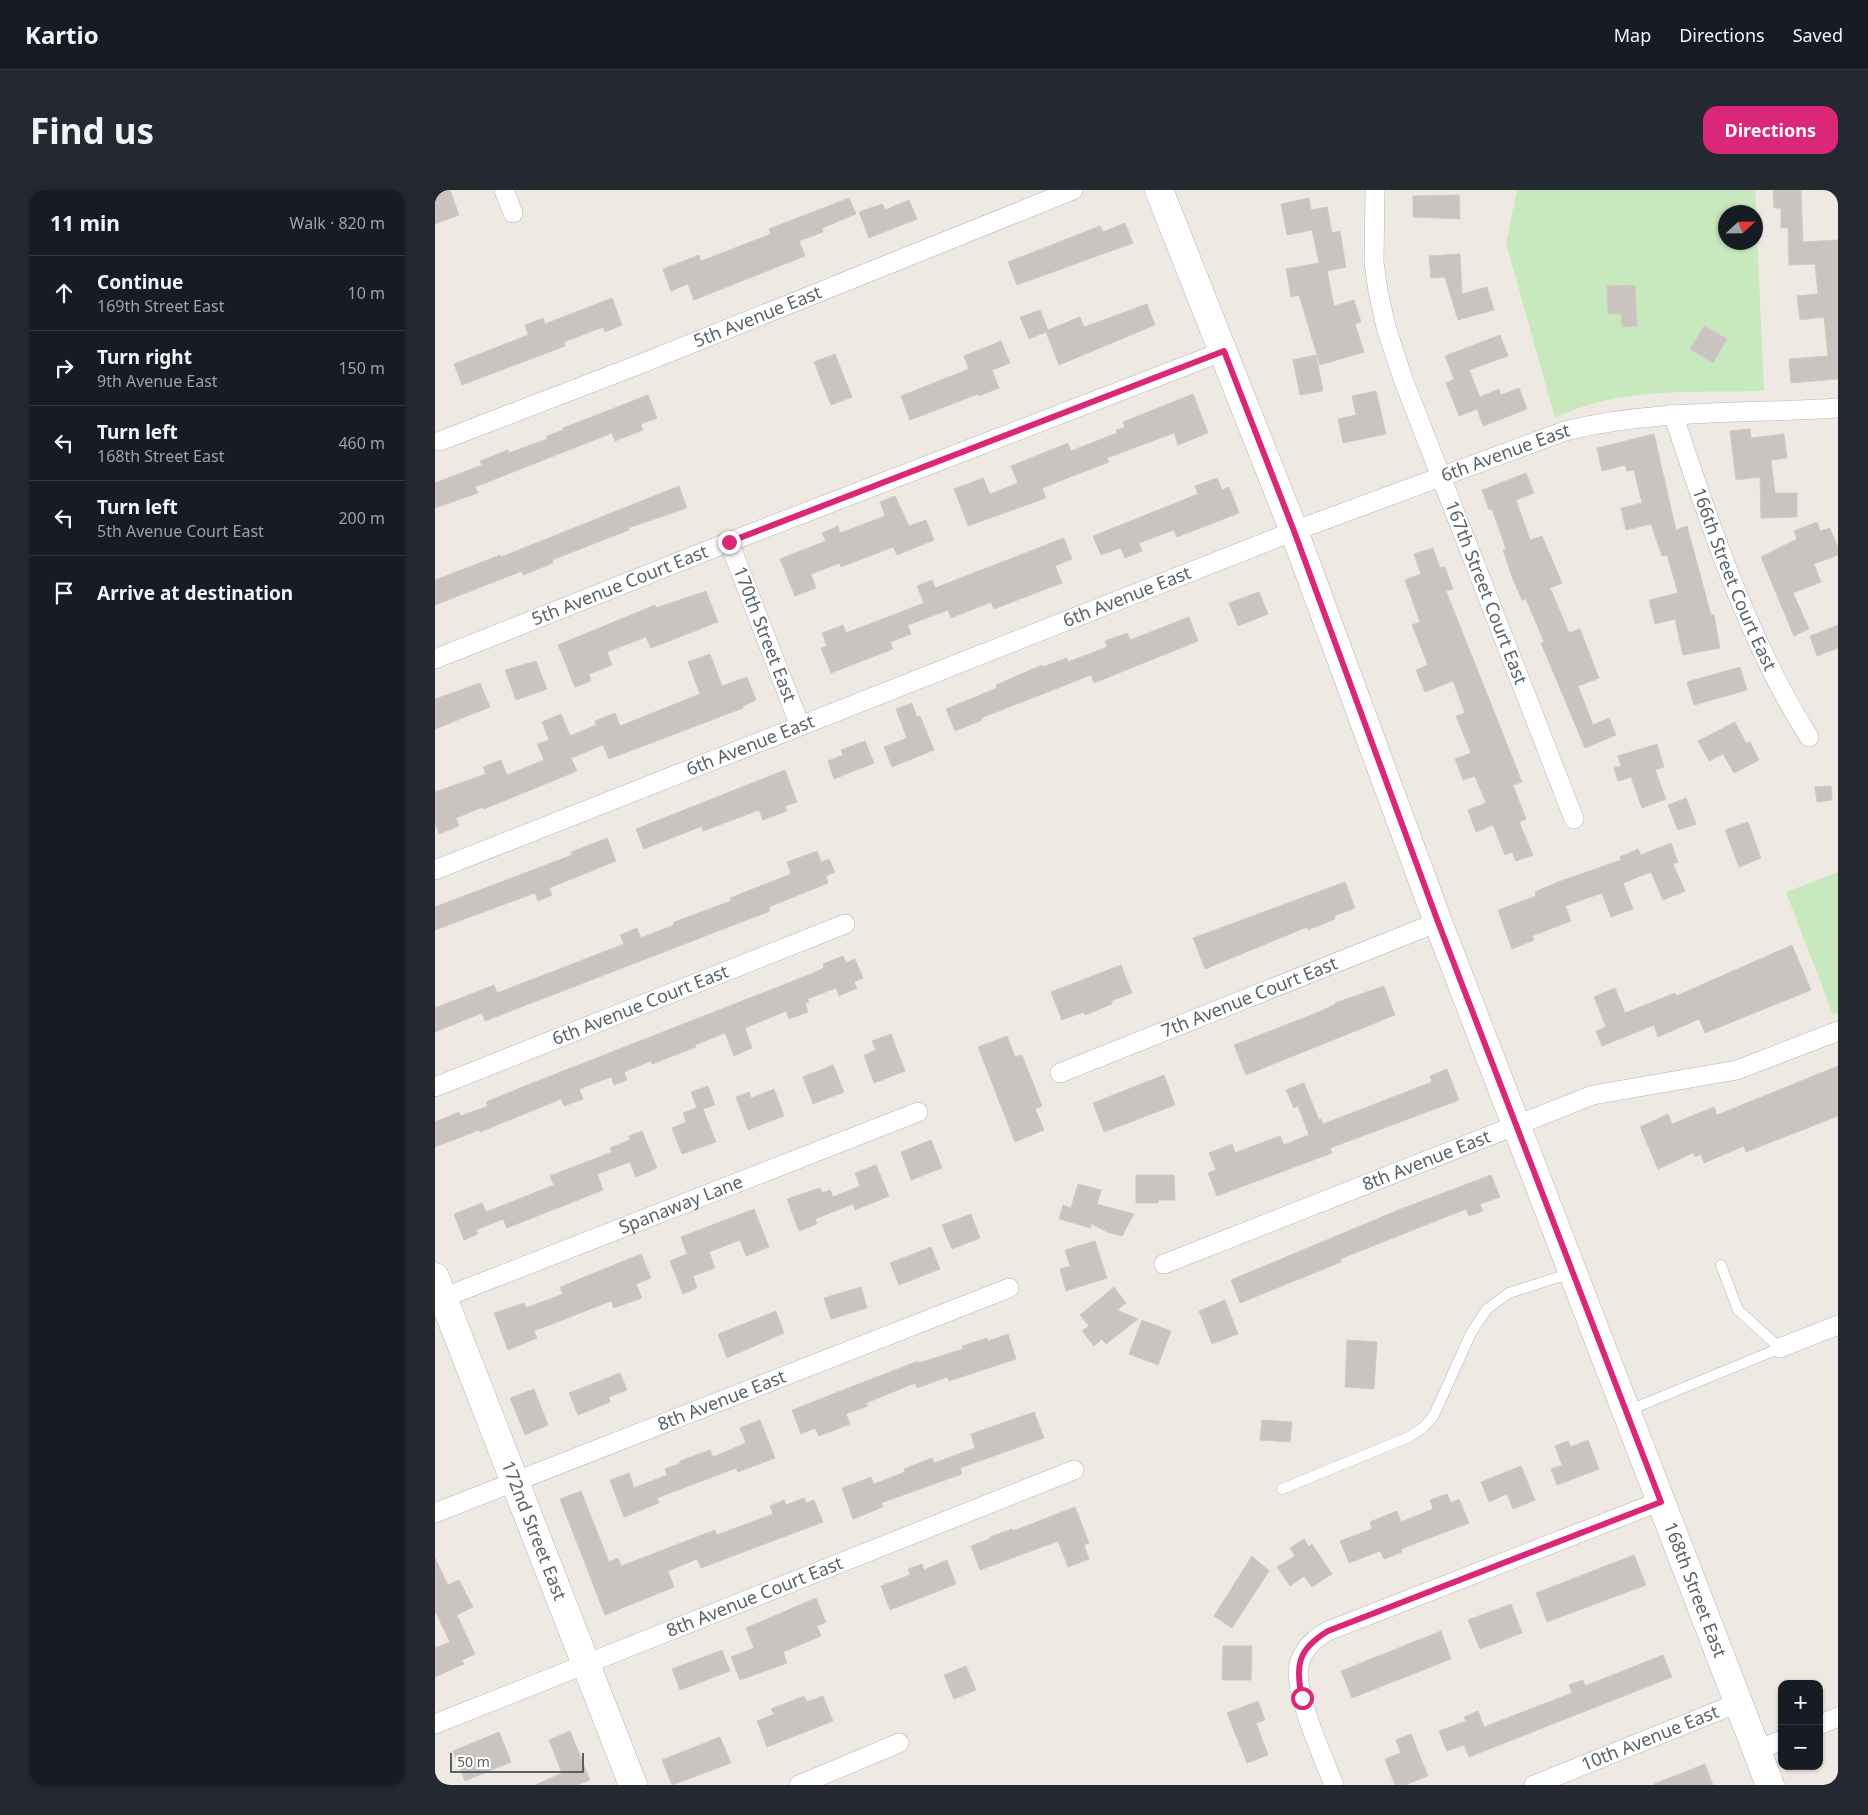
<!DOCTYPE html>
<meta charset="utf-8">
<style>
:root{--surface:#171b24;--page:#242831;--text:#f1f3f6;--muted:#9ea1a6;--line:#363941;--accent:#db2777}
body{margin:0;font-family:"Noto Sans",sans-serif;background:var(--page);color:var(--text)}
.controls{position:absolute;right:15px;bottom:15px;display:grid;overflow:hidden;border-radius:10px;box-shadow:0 1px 4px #0004}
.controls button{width:45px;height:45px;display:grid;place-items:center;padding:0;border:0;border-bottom:1px solid var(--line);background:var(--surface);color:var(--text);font:25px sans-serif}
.compass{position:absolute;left:1283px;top:15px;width:45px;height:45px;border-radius:50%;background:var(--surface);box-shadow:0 1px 4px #0004;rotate:68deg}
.scale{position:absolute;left:15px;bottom:12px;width:134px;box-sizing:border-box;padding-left:5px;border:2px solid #5b6265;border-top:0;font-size:14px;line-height:18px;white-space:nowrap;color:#5b6265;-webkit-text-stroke:4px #fff;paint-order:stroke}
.stop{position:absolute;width:15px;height:15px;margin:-11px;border:4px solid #db2777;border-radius:50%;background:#fff}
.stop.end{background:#db2777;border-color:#fff;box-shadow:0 1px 5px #0008}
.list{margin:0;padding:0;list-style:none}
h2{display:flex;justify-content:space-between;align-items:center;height:65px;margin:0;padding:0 20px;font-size:21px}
h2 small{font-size:16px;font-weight:400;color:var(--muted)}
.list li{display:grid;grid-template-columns:32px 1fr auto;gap:15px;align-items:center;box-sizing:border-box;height:75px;padding:0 20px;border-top:1px solid var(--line)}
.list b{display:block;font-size:19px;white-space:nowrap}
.list p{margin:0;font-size:16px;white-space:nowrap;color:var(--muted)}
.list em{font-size:16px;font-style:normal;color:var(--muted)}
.icon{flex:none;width:28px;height:28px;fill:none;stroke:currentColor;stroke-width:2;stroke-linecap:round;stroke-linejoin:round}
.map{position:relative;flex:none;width:1403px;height:1595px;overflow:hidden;border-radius:15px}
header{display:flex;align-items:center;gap:30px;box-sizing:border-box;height:70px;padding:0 25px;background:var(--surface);border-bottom:1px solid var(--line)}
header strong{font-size:24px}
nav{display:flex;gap:28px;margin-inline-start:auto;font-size:18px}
.intro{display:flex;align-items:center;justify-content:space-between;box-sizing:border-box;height:120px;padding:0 30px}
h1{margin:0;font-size:35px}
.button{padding:12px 22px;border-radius:15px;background:var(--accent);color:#fff;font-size:18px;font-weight:700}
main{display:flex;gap:30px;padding:0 30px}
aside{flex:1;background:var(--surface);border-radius:15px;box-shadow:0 1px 4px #0004}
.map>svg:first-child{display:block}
.green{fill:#c8e9bd;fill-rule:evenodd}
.building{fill:#cac4c0;stroke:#d4c9c0}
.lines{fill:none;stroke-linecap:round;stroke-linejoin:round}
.lane-casing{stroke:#b0b6b9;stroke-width:11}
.street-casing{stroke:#b0b6b9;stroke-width:20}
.secondary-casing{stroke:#afb6b9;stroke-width:29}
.lane{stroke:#fff;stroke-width:10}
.street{stroke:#fff;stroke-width:19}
.secondary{stroke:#fff;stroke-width:28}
.route{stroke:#db2777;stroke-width:6}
.labels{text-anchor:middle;stroke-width:4;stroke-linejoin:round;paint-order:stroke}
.street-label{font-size:18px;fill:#5b6265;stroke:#fff}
</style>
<header>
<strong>Kartio</strong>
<nav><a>Map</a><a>Directions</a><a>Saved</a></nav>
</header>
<div class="intro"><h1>Find us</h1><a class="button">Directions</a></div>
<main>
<aside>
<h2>11 min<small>Walk · 820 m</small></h2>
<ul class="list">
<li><svg class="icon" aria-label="ahead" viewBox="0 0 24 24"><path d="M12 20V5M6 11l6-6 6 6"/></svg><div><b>Continue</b><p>169th Street East</p></div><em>10 m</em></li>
<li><svg class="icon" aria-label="right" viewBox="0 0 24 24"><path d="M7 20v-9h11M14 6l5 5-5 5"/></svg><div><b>Turn right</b><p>9th Avenue East</p></div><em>150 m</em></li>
<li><svg class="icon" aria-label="left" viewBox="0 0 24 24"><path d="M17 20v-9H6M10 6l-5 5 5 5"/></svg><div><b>Turn left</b><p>168th Street East</p></div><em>460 m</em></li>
<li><svg class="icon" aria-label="left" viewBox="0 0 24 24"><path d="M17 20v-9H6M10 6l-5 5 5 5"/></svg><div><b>Turn left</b><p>5th Avenue Court East</p></div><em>200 m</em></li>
<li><svg class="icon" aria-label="arrive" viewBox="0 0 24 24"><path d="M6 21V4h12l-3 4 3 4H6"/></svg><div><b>Arrive at destination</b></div></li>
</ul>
</aside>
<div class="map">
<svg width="1403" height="1595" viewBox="0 0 1403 1595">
<rect width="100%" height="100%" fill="#efe9e3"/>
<path class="green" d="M1082,0h238l9,201c-71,2 -143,-5 -209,27l-49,-175zM1290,22h30v30h-30z
M1403,682v141l-5,2 -47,-123z"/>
<path class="building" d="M15,0l9,25 -24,9v-29z
M1338,0h28l2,52 35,-2v139l-47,4 -2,-24 39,-3 -4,-39 -24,3 -3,-24 21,-2 -3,-30 -26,1 -1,-37h-7v-20h-7z
M1024,5l1,24 -47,-2v-21z
M414,8l7,16 -34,14 1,4 -24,9 6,15 -111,44 -6,-16 -17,7 -8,-22 36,-14 2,6 70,-27 -2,-5z
M874,8l2,12 16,-3 5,26 8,-2 6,36 -19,4 7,35 20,-6 7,22 -6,2 9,28 -44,13 -21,-70 -8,2 -5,-28 33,-6 -7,-33 -25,5 -6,-31z
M474,10l8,19 -48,19 -10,-26 23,-8 3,6z
M690,33l8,20 -116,42 -9,-23 92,-36 3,6z
M1025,64l2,40 25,-7 7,23 -36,10 -13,-43 -14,1 -2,-22z
M1200,95l2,41 -15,1 -1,-13h-13l-1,-28z
M177,108l10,27 -17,7 -2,-5 -39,15 1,4 -103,39 -8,-21 74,-29 -3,-10 18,-7 2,6z
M712,114l8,21 -96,40 -13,-33 -17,7 -9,-22 20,-7 8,20 32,-13 4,10z
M1269,136l23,13 -14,24 -23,-14z
M1065,145l8,21 -39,14 11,27 19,-8 2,6 18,-7 8,21 -44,17 -6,-17 -18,7 -13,-33 8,-4 -9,-23z
M566,151l9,22 -18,7 7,18 -20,8 -1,-2 -68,26 -9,-24 68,-27 -5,-13z
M400,164l17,43 -21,8 -17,-43z
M881,165l7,36 -23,4 -7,-35z
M941,201l10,43 -43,9 -5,-24 18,-4 -4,-19z
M758,204l15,39 -30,12 -4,-12 -67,25 2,4 -67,26 4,10 -78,28 -14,-37 29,-11 7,16 28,-11 -7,-17 57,-23 3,8 46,-18 -1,-3 9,-3 -2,-5z
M213,205l9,23 -16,6 2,6 -28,11 -3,-8 -137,54 3,6 -43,15v-25l47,-18 -2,-4 28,-11 1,3 38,-14v-3l16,-6v-2z
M1315,239l1,9 33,-4 3,24 -16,2 4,33h22v24l-36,1 -1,-41 -24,3 -6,-49z
M1219,244l22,96 11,-4 24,89h3l6,33 -37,7 -8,-36 -20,5 -6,-24 29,-7 -11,-38 -5,1 -11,-32 -25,6 -5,-22 21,-5 -8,-33 -7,1 -2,-6 -23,6 -5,-23z
M1091,283l8,20 -18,7 14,40 12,-4 20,47 -12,5 19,45 11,-4 19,49 -21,8 15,39 16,-7 7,17 -31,13 -44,-105 3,-1 -18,-43 -4,1 -10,-23 -9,-27 3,-1 -14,-40 -3,1 -7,-20z
M782,288l5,12 7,-3 10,26 -62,24 -3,-7 -35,13 3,8 -17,7 -4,-10 -20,7 -8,-19 105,-42 -3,-8z
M244,296l8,22 -59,20 1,2 -77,30 1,3 -30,12 -1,-4 -87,34v-25l65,-25 1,2z
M460,306l14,30 17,-6 8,20 -37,15 -4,-8 -52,20 -1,-4 -29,11 5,14 -21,8 -15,-37 46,-18 -4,-8 16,-7 2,7 45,-17 -5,-14z
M1382,332l3,9 10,-3 8,20v7l-24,9 7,18 -28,11 16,36 -15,7 -33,-79 36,-18 -3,-8z
M629,348l8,21 -17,7 7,17 -68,26 -3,-7 -40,16 -3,-8 -40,15 3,9 -21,8 3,7 -62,24 -10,-25 6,-2 -5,-13 21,-8 3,8 78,-30 -7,-17 15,-6 3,8z
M998,358l7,20 5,-1 8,22 -7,2 76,191 -9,3 13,34 -7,3 14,33 -17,6 -4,-9 -7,3 -12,-30 -17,7 -8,-22 18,-7 -11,-27 -12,4 -8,-21 16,-6 -15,-37 9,-3 -12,-32 -28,11 -9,-22 12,-5 -16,-40 8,-3 -15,-42 16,-6 -7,-20z
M271,401l12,31 -67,26 -5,-11 -39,15 5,13 -23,9 2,7 -16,6 -17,-42 97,-40 1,3z
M824,402l9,22 -30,12 -9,-23z
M754,427l9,24 -104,42 -3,-8 -110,43 1,2 -27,11 -9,-22 51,-21 -1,-3 46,-20 1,2 24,-9 1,4 39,-15 -2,-6 22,-8 3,7z
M1403,435v23l-21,8 -7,-20z
M275,464l12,32 25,-9 9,23 -13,6v2l-134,51 -6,-14 -32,13 6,13 -93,38 -1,-2 -27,11 3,8 -20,8 -4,-11v-31l51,-18 -3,-7 18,-7 6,15 37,-15 -7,-16 12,-4 -7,-18 19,-8 9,22 26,-11 -1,-4 20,-8 5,13 80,-32 -12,-32z
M101,471l11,28 -31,11 -11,-30z
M1305,477l7,23 -53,15 -7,-23z
M45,493l10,24 -55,22v-30z
M477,513l5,14 3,-1 14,34 -42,17 -8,-20 23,-9 -11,-29z
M1300,532l11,21 4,-1 9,18 -25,13 -11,-19 -14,7 -11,-20z
M430,551l9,22 -40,16 -6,-18 15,-6 -2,-5z
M1222,554l7,23 -9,3 11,29 -24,9 -11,-31 -13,4 -4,-13 7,-2 -3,-10z
M350,580l12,32 -12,4 2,5 -24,9 -4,-10 -56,21 -1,-5 -58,23 -8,-20z
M1396,596l1,14 -15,2 -2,-15z
M1251,608l10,26 -18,6 -10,-25z
M1313,632l13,36 -22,9 -14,-37z
M172,648l9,23 -67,27 3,7 -14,6 -3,-8 -100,37v-23l137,-52 -1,-3z
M1236,653l7,19 -5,2 12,27 -22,9 -12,-28 -28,11 10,26 -22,8 -9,-24 -37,13 6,15 -39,15 2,4 -22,9 -14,-39 38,-14 -1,-4 23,-10 63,-22 -1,-3 18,-8 3,6z
M382,661l4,11 8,-3 6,13 -9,4 2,7 -59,24 1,4 -285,110 -3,-8 -47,19v-24l59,-23 3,8 127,-49 -4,-9 17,-7 4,10 33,-13v-3l57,-21 -1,-3 61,-24 -4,-12z
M910,692l10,26 -21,8 1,3 -27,11 -1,-3 -102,42 -12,-31z
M1357,755l19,45 -106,43 -6,-14 -41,18 -4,-12 -52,21 -6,-15 10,-4 -12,-30 21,-9 10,25 50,-20 1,3z
M408,766l3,7 9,-4 8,19 -9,4 3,6 -18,8 -3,-8 -29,11 2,3 -4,1 3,9 -19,7 -3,-8 -41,17 7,20 -18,8 -9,-23 -30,12 1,2 -44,17 -1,-3 -27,11 3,8 -13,5 -3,-8 -32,12 4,10 -19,7 -3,-7 -81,33 -1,-2 -44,17v-25l24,-10 2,4 27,-10 -2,-4 44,-18 281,-110 13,-6 -1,-4z
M686,775l11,28 -21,8 1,3 -27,11 -1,-3 -22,8 -11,-28z
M949,796l11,29 -149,60 -12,-30 80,-31 22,-10 -1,-1z
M456,844l14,37 -31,12 -10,-28 12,-5 -4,-9z
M572,846l8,21 7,-2 20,51 -7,3 9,21 -29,12 -37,-95z
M398,875l11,27 -31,12 -10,-27z
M1403,876v50l-92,36 -2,-6 -40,17 -3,-9 -6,3 -2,-4 -35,16 -18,-42 28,-13 4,10 42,-17 3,8z
M1012,879l12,31 -129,48 2,5 -115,43 -9,-23 8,-3 -7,-17 23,-9 3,9 45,-17 4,9 25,-10 -11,-29 -4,2 -8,-18 18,-7 15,37 2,-1 2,5 109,-42 -2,-6z
M729,885l11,30 -71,27 -11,-29z
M273,896l7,19 -12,4 13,33 -34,12 -10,-26 14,-6 -3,-9 14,-5 -6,-16z
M339,899l10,27 -36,14 -12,-33 13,-5 2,6z
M207,941l15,37 -21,9 -6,-15 -33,12 6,16 -96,38 -4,-9 -27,11 2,4 -14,6 -10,-26 28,-11 4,9 68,-27 -4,-9 62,-24 -2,-4 20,-8 -1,-4z
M496,950l11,28 -31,12 -10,-28z
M441,975l13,31 -34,14 -2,-6 -38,15 2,5 -18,7 -12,-32 33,-11 2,5 8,-3 3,7 27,-11 -5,-13z
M701,985h38l1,25h-17v3h-22z
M1056,985l9,22 -20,7 3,7 -14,5 -3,-7 -126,50 1,3 -101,41 -9,-23 170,-71z
M643,994l23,6 -4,14 37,10 -12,22 -15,-4 -17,-9 1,5 -32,-9 4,-14 8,3z
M319,1019l15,38 -23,9 -6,-16 -31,12 6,16 -22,8 4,12 -14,6 -13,-33 17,-7 -6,-17z
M536,1024l9,24 -28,11 -10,-24z
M660,1051l12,37 -41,13 -6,-22 10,-3 -5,-16z
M496,1057l9,22 -41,16 -9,-22z
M206,1064l10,24 -15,6 6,14 -28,10 -3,-7 -77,30 3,7 -29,12 -14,-37 30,-10 2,5 37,-14 -3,-7z
M426,1097l6,21 -36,11 -7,-21z
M679,1097l12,16 -9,7 21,9 -32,25 -4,-5 -8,7 -12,-15 7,-5 -9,-11z
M790,1110l13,34 -26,10 -13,-33z
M341,1121l8,22 -57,25 -9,-24z
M707,1130l29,11 -13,34 -29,-11z
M573,1144l8,25 -67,22 -2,-4 -30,11 -2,-5 -49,20 2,3 -22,8 4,10 -31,12 -4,-8 -14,6 -9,-24 126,-49 1,2 44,-14 -1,-3 25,-8 1,3z
M912,1150l30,2 -3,47 -29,-2z
M185,1183l7,17 -18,7 1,5 -32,13 -9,-22z
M99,1199l14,36 -23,10 -15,-37z
M599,1222l10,26 -84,30 2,6 -81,29 2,4 -30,12 -11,-31 29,-11 3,7 31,-12 -1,-3 28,-11 2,5 41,-15 -4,-14z
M325,1230l15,38 -37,14 -2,-4 -79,30 2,5 -35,14 -14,-37 19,-7 5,15 33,-13 -2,-6 16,-6 -1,-2 30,-11 3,7 33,-14 -6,-15z
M827,1230l30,2 -2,20 -30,-2z
M1153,1250l11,29 -42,16 -6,-16 11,-4 -7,-19 13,-5 3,6z
M1086,1276l14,34 -22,9 -6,-15 -18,8 -8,-20z
M146,1301l28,71 9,-4 3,8 94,-36 2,5 56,-21 -3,-8 14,-6 2,5 18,-7 2,5 8,-3 9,22 -122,46 -4,-9 -29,12 6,16 -69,28 -45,-116z
M1012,1304l4,9 8,-4 10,24 -68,26 1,3 -18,7 -4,-8 -31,12 -9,-22 32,-12 -2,-7 27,-11 4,11 32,-13 -3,-9z
M640,1317l14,36 -5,2 5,14 -21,8 -10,-26 -78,29 -9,-24 19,-7v-2l22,-8 1,2z
M869,1349l5,8 3,-3 20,30 -20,13 -8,-11 -14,10 -13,-19 18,-11 -5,-8z
M1199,1365l12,30 -99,37 -11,-29z
M817,1366l17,15 -37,57 -18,-12z
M0,1368l13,27 11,-5 14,27 -16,8 18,39 -13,6 2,4 -29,13v-29l15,-6 -15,-31z
M512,1370l9,24 -66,26 -9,-24 29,-11 -2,-6 14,-5 2,6z
M381,1408l10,24 -9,4 4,10 -38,16 4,11 -47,17 -9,-23 23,-9 -8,-20z
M1076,1414l11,29 -42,16 -12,-29z
M1006,1441l10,28 -99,39 -11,-27z
M788,1456h29l-1,34h-29z
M287,1460l8,21 -50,19 -8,-21z
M1228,1465l9,22 -203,80 -5,-12 -17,6 -8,-20 27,-10 -2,-4 14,-6 6,16 88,-34 -3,-8 14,-5 2,6z
M531,1476l10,24 -22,9 -10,-24z
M369,1506l3,6 16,-6 10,25 -66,26 -10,-26 17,-7 -3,-5z
M823,1511l7,19 -9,3 12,32 -21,8 -20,-50z
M135,1541l20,49 -13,5h-42l27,-12 -13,-33z
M64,1542l12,30 -46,19 -12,-30z
M976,1544l17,42 -23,9h-10l-10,-26 16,-6 -5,-13z
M285,1547l11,26 -59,22 -10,-25z
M1270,1574l8,21h-59v-1z"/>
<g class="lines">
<defs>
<path id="lane" d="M1192,1221l153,-63 -42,-38 -17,-45
M847,1299l127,-52 15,-10 10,-12 37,-82 16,-24 22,-16 62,-20"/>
<g id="street">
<path d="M69,0l9,23"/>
<path id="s1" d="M940,0l-1,72 4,29 8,36 17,52 171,440"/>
<path id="s2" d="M1238,224c35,106 76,229 136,323"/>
<path id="s3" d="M5,251l203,-78 430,-173"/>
<path id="s4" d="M294,352l71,184"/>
<path id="s5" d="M0,469l294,-117 495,-191"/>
<path id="s6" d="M0,680l859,-339 271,-100c90,-22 182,-17 273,-23"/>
<path id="s7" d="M625,883l378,-151"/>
<path id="s8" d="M0,897l410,-163"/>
<path id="s9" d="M729,1074l429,-169 144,-25 101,-39"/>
<path id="s10" d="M0,1111l483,-189"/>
<path d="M1345,1158l58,-23"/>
<path id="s11" d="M0,1323l574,-225"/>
<path id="s12" d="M0,1534l639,-254"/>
<path d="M1384,1535l19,-8"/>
<path d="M1322,1560l25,-10"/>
<path d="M364,1595l100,-42"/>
<path d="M899,1595c-11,-28 -41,-93 -35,-120 4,-16 16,-27 29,-34l333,-130"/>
<path id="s13" d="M1099,1595l204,-82"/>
</g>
<g id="secondary">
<path id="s14" d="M724,0l135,341 144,391 332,863"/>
<path id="s15" d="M0,1087l198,508"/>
</g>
</defs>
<use href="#lane" class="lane-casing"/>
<use href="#street" class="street-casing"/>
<use href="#secondary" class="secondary-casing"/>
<use href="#lane" class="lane"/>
<use href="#street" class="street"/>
<use href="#secondary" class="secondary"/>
</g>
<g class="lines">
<path class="route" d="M294,352l495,-191 70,180 144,391 223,580 -333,129c-30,18 -33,34 -26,67"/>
</g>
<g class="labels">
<g class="street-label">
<text dy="6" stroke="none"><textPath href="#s3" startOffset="341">5th Avenue East</textPath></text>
<text dy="6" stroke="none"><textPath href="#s6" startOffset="1149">6th Avenue East</textPath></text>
<text dy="6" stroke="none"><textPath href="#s2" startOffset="176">166th Street Court East</textPath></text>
<text dy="6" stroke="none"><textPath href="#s5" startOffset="199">5th Avenue Court East</textPath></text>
<text dy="6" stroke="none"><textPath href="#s1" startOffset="422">167th Street Court East</textPath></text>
<text dy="6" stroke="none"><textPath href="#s6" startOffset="744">6th Avenue East</textPath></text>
<text dy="6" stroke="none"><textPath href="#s4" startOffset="99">170th Street East</textPath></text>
<text dy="6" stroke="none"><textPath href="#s6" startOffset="339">6th Avenue East</textPath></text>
<text dy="6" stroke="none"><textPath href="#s7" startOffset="204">7th Avenue Court East</textPath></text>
<text dy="6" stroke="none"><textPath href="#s8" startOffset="221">6th Avenue Court East</textPath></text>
<text dy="6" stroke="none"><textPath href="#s9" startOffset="282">8th Avenue East</textPath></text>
<text dy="6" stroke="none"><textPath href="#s10" startOffset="264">Spanaway Lane</textPath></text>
<text dy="6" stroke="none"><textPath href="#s11" startOffset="308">8th Avenue East</textPath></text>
<text dy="6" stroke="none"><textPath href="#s15" startOffset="272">172nd Street East</textPath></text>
<text dy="6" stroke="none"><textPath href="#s14" startOffset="1499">168th Street East</textPath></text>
<text dy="6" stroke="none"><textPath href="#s12" startOffset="344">8th Avenue Court East</textPath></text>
<text dy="6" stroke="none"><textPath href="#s13" startOffset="125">10th Avenue East</textPath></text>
</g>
</g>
</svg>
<div class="controls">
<button>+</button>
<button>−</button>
</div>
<svg class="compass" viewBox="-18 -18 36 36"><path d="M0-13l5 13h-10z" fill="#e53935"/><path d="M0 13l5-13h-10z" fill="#9ea1a6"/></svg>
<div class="scale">50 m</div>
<div class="stop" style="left:867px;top:1508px"></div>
<div class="stop end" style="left:294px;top:352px"></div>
</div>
</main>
